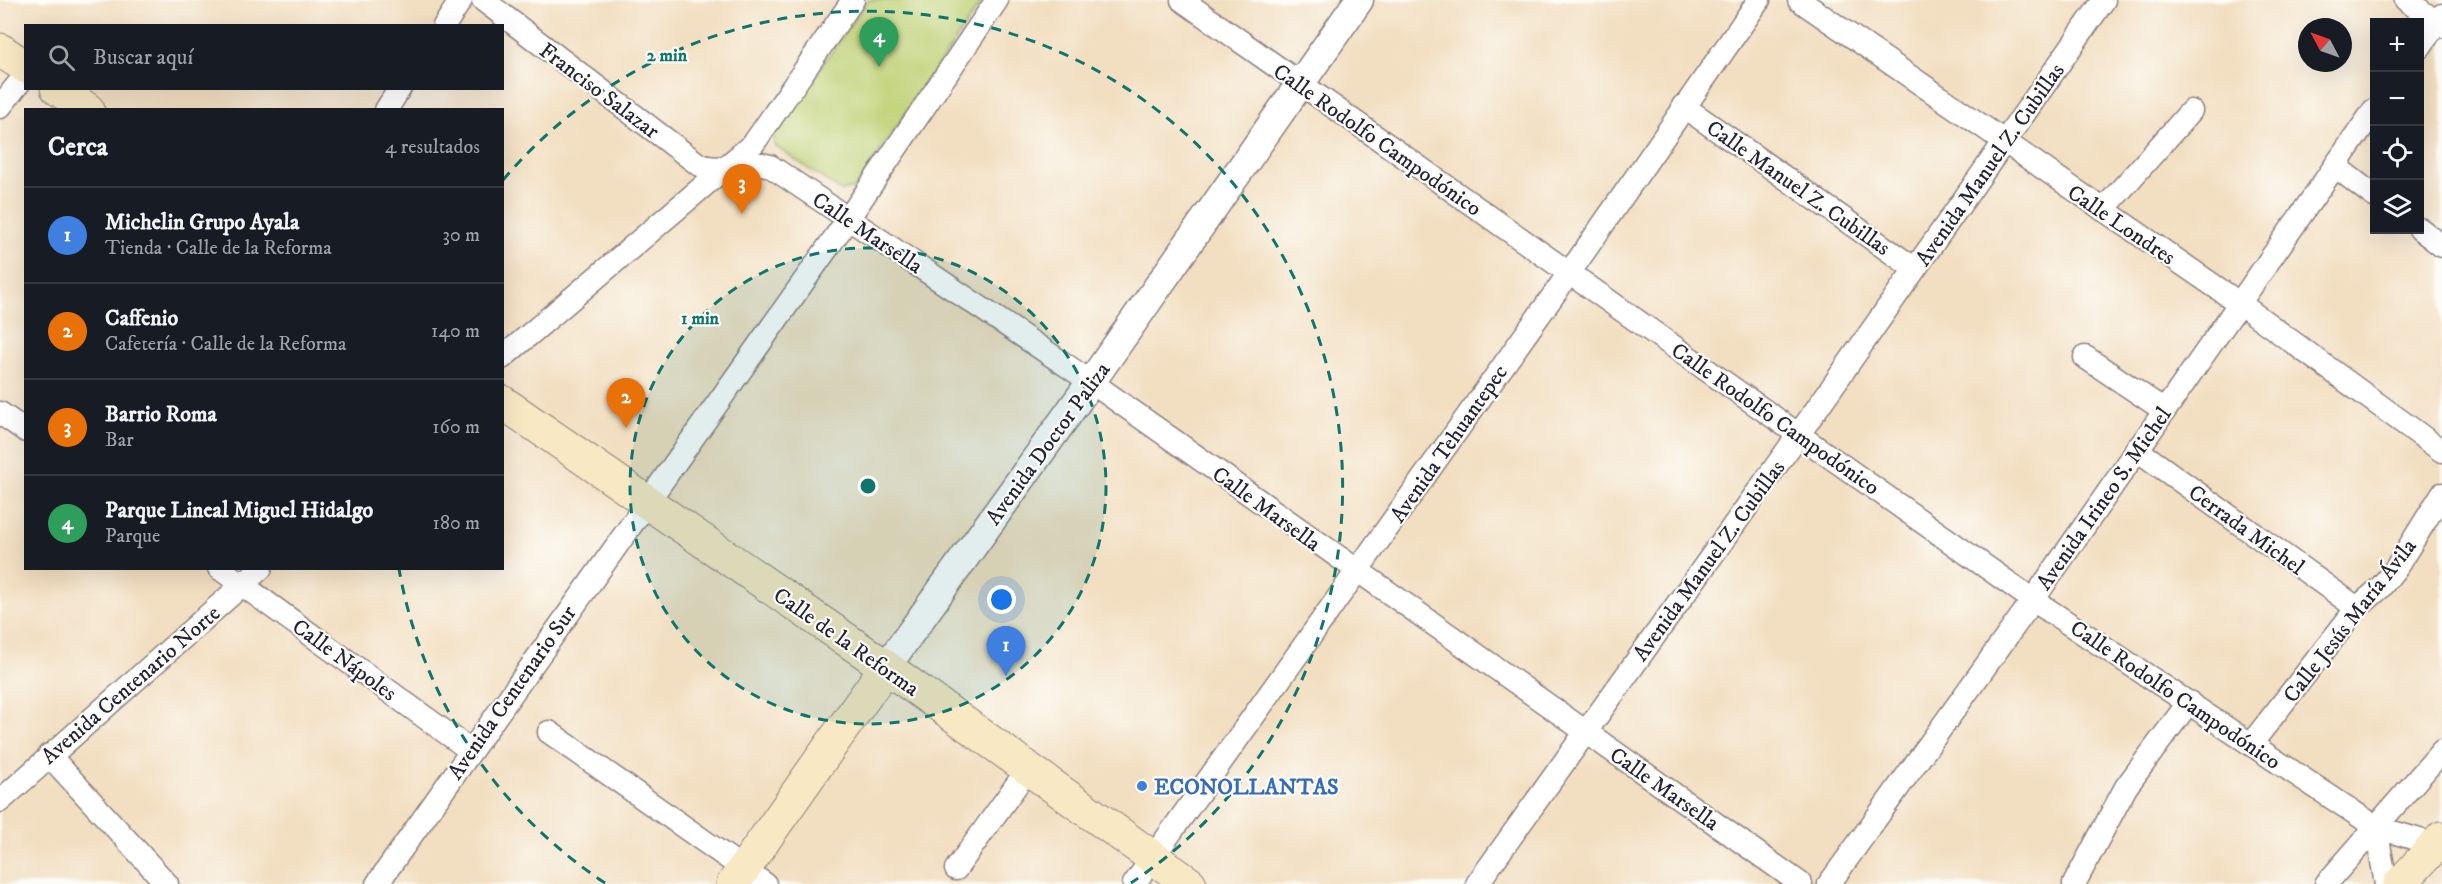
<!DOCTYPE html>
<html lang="es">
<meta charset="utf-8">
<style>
:root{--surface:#171b24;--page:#20242c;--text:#f1f3f6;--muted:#9ea1a6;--line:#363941;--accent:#0f766e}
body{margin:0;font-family:"IM FELL DW Pica",serif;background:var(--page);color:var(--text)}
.controls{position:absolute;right:18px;top:18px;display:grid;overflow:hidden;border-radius:0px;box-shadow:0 6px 24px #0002}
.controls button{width:54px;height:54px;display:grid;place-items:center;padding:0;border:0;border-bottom:2px solid var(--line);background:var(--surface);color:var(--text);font:30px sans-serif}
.compass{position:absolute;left:2298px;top:18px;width:54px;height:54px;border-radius:50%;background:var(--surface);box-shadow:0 6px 24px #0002;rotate:311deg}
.you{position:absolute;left:1002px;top:600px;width:21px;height:21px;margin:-15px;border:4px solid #fff;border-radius:50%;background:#1a73e8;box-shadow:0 0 0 9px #1a73e833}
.badge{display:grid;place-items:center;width:39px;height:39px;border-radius:50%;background:var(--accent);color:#fff;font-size:20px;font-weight:700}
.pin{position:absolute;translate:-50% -50px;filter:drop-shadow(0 2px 3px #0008)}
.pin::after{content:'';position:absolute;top:32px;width:21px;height:18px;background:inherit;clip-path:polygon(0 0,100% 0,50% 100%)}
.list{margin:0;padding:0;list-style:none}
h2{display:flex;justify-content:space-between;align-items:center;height:78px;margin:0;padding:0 24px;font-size:26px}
h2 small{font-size:20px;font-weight:400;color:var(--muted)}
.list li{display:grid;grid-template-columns:39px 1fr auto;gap:18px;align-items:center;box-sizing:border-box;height:96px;padding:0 24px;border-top:2px solid var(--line)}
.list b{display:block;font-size:22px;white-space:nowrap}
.list p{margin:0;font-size:20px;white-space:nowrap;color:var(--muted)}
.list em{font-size:20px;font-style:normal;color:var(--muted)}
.icon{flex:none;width:33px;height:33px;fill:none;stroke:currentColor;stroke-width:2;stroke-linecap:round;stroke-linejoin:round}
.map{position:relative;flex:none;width:2442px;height:884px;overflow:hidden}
.search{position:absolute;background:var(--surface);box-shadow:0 6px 24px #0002;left:24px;top:24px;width:480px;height:66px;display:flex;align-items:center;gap:15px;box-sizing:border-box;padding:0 21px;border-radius:0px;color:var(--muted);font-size:22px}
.panel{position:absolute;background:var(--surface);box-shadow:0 6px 24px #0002;left:24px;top:108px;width:480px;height:462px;border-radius:0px}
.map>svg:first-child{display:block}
.green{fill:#bed073;stroke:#707957;stroke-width:1.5}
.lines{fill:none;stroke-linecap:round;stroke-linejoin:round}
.minor-casing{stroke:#8a807e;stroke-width:25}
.tertiary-casing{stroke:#8a807e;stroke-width:31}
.secondary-casing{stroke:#8a807e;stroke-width:35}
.minor{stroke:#fff;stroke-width:22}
.tertiary{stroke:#fff;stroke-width:28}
.secondary{stroke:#f8e8c3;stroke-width:33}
.ring{fill:none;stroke:#0f766e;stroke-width:3;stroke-dasharray:10 8}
.shop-dot{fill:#3f7fe0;stroke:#fdfcf7;stroke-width:2}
.labels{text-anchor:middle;stroke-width:4.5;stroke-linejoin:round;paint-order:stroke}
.street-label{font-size:22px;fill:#22223b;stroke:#fdfcf7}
.shop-label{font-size:22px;font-weight:bold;fill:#366cbe;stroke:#fdfcf7;text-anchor:start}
.centre{fill:#0f766e;stroke:#fdfcf7;stroke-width:3}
.ring-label{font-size:18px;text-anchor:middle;font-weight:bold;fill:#0f766e;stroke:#fdfcf7;stroke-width:4.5;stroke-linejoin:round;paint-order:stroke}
</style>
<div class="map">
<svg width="2442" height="884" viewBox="0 0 2442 884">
<rect width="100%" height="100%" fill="#fdfcf7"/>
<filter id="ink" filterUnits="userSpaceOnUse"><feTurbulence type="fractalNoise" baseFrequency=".0167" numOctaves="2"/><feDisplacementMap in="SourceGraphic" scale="12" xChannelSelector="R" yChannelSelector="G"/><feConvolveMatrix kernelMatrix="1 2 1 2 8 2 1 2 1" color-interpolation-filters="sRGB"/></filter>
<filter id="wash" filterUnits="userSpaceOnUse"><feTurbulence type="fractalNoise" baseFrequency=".008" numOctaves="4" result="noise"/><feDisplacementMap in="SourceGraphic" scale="24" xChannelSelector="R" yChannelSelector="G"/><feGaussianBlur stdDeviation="1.35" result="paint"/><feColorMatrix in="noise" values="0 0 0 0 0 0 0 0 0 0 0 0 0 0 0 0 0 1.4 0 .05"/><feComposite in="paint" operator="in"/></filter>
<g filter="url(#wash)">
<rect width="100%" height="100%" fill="#f2dec0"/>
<path class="green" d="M868,0h115l-128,188 -14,3 -67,-46v-11z"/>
</g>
<g filter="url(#ink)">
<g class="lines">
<defs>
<path id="minor" d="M483,0l215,164c23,11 48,-7 72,2l321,216 710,502
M1182,0l851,600 343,227 60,18
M1799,0l440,303 203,148
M2406,0l36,26
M444,26l17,-26
M2420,47l22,-32
M1683,106l232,163
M0,107l26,-33
M386,110l14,-22
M2335,166l39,30
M2103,210l88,-99
M2420,229l22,17
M2085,357l79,53
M502,358l252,-215 99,-143
M0,413l26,18
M2136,449l221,159
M219,568l251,182
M549,732l216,152
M2251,744l106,-136 23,-20 16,-20 46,-74
M49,755l118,129
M0,801l261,-233
M2376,827l10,57
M956,869l72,-100
M377,884l471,-665 149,-219
M1134,884l436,-612 189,-272
M1477,884l322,-450 305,-434
M1829,884l204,-284 341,-490
M2074,884l52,-97 63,-85
M2326,884l116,-133"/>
<path id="tertiary" d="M886,667l205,-285 268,-382"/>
<path id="secondary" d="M0,50l26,17
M57,88l31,22
M502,402l384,265 304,217
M733,884l153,-217
M2400,884l42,-46"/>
</defs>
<use href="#minor" class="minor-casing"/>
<use href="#tertiary" class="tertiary-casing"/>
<use href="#secondary" class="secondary-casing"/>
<use href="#minor" class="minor"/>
<use href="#tertiary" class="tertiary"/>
<use href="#secondary" class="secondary"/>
</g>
</g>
<circle cx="868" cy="486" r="238" fill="#0f766e" fill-opacity=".12"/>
<g class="ring">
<circle cx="868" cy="486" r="238"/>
<path d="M605 883A476 476 0 0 1 399 569M503 180A476 476 0 1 1 1131 883"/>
</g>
<circle class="shop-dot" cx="1142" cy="786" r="6"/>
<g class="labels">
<g class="street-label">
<text transform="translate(600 90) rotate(37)" y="8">Franciso Salazar</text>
<text transform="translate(1378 139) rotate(35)" y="8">Calle Rodolfo Campodónico</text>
<text transform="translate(1989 164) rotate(-55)" y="8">Avenida Manuel Z. Cubillas</text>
<text transform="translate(1799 187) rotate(35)" y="8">Calle Manuel Z. Cubillas</text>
<text transform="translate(2122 224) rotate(34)" y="8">Calle Londres</text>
<text transform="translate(868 232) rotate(34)" y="8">Calle Marsella</text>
<text transform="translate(1776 418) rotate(35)" y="8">Calle Rodolfo Campodónico</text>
<text transform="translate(1047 443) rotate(-54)" y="8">Avenida Doctor Paliza</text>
<text transform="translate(1448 443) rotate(-55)" y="8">Avenida Tehuantepec</text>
<text transform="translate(2103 498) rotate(-55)" y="8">Avenida Irineo S. Michel</text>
<text transform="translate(1267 508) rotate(36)" y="8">Calle Marsella</text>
<text transform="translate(2247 529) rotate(36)" y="8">Cerrada Michel</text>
<text transform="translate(1708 560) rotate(-54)" y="8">Avenida Manuel Z. Cubillas</text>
<text transform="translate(2349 620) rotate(-52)" y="8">Calle Jesús María Ávila</text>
<text transform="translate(847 641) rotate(35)" y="8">Calle de la Reforma</text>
<text transform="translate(345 659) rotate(36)" y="8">Calle Nápoles</text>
<text transform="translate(130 684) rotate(-41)" y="8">Avenida Centenario Norte</text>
<text transform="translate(511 692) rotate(-55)" y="8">Avenida Centenario Sur</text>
<text transform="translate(2176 694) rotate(34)" y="8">Calle Rodolfo Campodónico</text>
<text transform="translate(1665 788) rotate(35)" y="8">Calle Marsella</text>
</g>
<g class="shop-label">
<text x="1154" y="794">ECONOLLANTAS</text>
</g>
</g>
<circle cx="868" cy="486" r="9" class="centre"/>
<g class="ring-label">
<text x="667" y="61">2 min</text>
<text x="700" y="324">1 min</text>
</g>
</svg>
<div class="controls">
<button>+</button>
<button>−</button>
<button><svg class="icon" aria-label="locate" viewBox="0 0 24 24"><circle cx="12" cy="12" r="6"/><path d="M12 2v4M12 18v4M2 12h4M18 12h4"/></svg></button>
<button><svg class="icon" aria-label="layers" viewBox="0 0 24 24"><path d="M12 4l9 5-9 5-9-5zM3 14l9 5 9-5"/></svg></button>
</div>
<svg class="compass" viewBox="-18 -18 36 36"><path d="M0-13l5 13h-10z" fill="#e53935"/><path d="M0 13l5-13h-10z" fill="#9ea1a6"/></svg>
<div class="you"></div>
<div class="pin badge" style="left:1006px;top:676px;background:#3f7fe0">1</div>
<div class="pin badge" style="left:626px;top:428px;background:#e8710a">2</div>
<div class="pin badge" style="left:742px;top:214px;background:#e8710a">3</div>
<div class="pin badge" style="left:879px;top:67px;background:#2e9e5b">4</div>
<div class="search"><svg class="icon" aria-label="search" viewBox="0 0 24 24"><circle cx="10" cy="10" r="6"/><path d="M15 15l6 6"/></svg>Buscar aquí</div>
<section class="panel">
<h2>Cerca<small>4 resultados</small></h2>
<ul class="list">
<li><span class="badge" style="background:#3f7fe0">1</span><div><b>Michelin Grupo Ayala</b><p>Tienda · Calle de la Reforma</p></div><em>30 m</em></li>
<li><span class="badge" style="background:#e8710a">2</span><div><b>Caffenio</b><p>Cafetería · Calle de la Reforma</p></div><em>140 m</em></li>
<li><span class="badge" style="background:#e8710a">3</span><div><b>Barrio Roma</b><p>Bar</p></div><em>160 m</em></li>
<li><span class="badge" style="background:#2e9e5b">4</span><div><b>Parque Lineal Miguel Hidalgo</b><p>Parque</p></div><em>180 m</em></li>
</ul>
</section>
</div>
